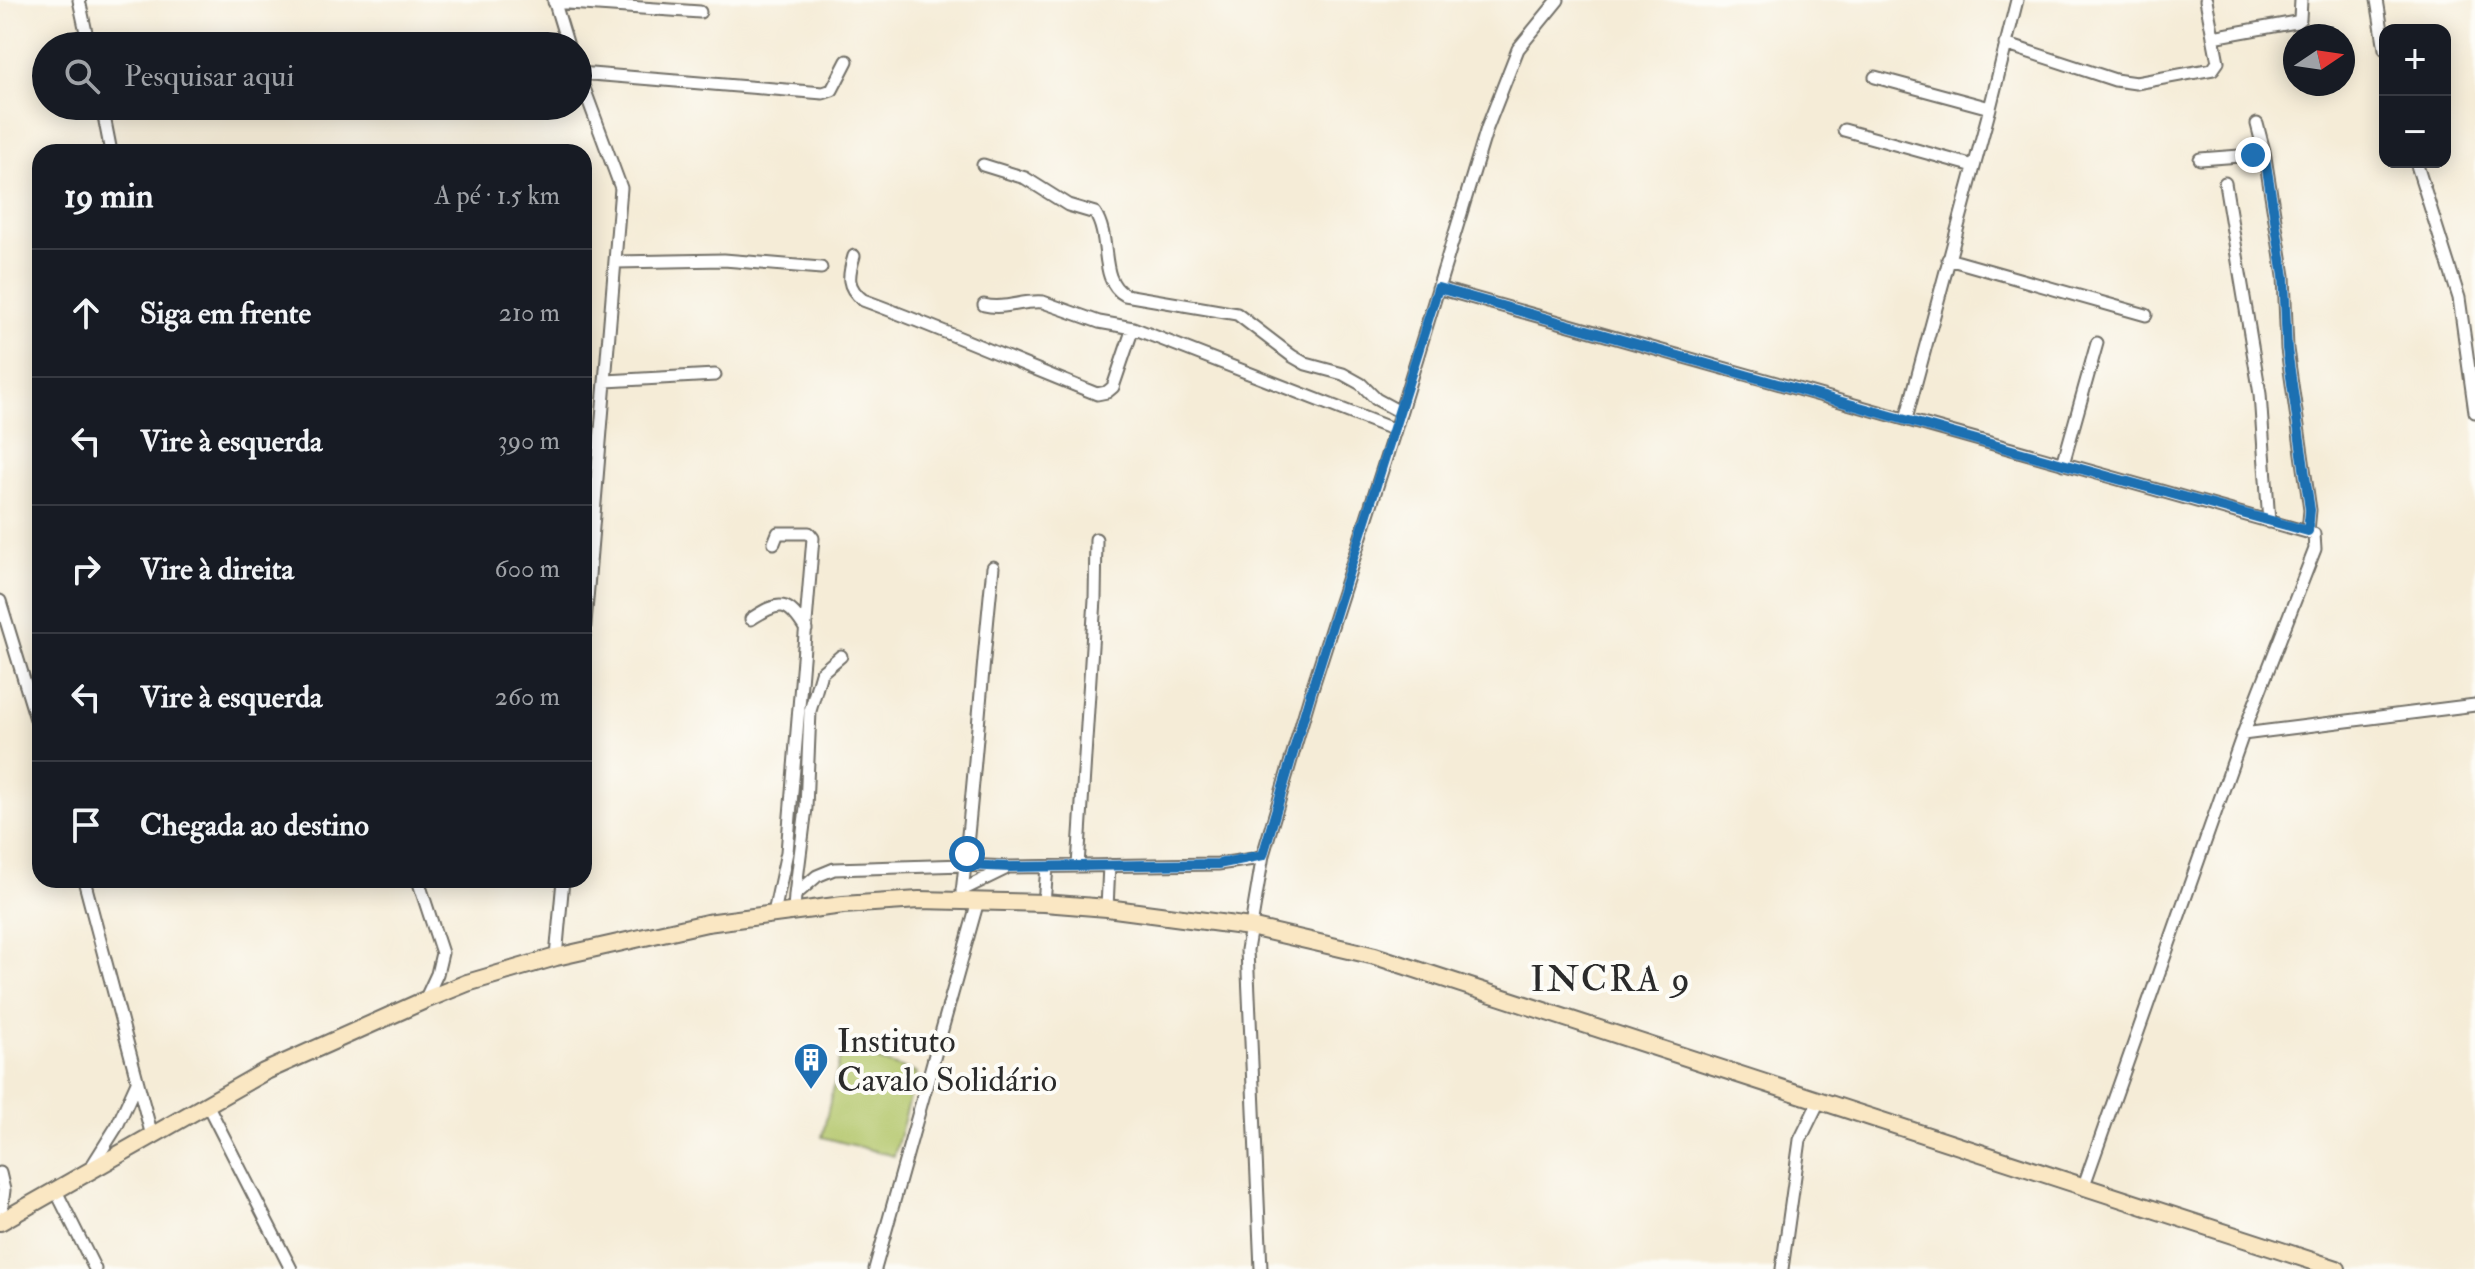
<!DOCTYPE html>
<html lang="pt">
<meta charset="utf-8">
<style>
:root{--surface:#171b24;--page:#20242c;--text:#f1f3f6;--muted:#9ea1a6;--line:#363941}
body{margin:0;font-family:"IM FELL Double Pica",serif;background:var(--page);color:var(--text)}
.controls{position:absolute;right:24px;top:24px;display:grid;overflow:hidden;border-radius:16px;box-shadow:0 4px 20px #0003}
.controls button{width:72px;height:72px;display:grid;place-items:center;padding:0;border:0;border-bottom:2px solid var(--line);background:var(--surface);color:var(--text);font:40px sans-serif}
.compass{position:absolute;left:2283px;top:24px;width:72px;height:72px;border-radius:50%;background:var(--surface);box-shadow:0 4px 20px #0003;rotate:77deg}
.stop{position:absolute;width:24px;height:24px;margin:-18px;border:6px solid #1f6fb2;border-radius:50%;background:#fff}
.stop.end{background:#1f6fb2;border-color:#fff;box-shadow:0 2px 8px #0008}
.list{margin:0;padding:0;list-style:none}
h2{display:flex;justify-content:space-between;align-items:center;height:104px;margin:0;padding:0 32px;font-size:34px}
h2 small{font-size:26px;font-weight:400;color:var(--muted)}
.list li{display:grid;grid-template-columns:52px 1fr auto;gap:24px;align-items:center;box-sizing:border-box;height:128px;padding:0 32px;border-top:2px solid var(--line)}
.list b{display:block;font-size:30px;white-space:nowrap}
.list em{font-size:26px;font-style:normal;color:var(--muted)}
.icon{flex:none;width:44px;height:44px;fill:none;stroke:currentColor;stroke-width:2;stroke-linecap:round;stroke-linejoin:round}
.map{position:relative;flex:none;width:2475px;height:1269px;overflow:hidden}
.search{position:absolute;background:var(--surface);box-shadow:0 4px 20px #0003;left:32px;top:32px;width:560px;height:88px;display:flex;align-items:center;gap:20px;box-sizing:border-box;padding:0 28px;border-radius:44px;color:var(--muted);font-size:30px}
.panel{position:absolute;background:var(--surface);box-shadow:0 4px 20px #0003;left:32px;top:144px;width:560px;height:744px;border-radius:24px}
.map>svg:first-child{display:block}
.garden{fill:#b3c66a;stroke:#6f784a;stroke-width:2}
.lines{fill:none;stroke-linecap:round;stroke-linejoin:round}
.street-casing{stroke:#726f67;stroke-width:15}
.secondary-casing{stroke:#726f67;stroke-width:20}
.street{stroke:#fff;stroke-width:11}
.secondary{stroke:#fae7c3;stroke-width:16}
.route{stroke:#1f6fb2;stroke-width:10}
.labels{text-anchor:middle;stroke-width:8;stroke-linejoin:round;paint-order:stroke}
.poi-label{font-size:34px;fill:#2b2b2b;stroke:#fdfcf7;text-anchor:start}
.neighbourhood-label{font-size:36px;letter-spacing:2px;fill:#2b2b2b;stroke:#fdfcf7}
</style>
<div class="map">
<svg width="2475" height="1269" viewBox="0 0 2475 1269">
<rect width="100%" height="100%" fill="#fdfcf7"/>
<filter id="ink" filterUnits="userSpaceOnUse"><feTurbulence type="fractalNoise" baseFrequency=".0125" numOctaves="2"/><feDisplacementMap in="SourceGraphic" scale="16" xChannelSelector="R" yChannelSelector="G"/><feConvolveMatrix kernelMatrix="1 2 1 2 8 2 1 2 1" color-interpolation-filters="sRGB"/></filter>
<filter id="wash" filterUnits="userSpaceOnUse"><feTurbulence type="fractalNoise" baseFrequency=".006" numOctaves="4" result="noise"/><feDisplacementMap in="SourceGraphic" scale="32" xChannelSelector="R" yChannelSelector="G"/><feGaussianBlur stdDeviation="1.8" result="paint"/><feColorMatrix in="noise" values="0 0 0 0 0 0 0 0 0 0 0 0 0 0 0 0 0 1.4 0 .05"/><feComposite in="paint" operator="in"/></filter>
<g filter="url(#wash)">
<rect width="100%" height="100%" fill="#f5ecd7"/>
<path class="garden" d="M842,1049l75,24 -23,83 -72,-19z"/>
</g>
<g filter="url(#ink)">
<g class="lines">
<defs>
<path id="street" d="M79,0l10,46
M554,0l14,46
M2377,0l8,49
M554,2l146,10
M2213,37l83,-15 4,-3 1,-19
M2005,44l110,36 21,3 77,-14 5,-7 -12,-62
M578,72l43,116 -37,448
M579,73l244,20 9,-3 15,-29
M1875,77l115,31 -84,311
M102,106l9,46
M1990,108l27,-108
M2257,124l7,27
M1844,130l130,36
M2200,159l53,-4 11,-4 20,125 3,73 23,161 -2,21
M2416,162l43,136 16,114
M983,165l42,13 43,27 27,8c17,26 3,67 30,82l112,19 55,42 14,8 37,10 18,10 15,15 24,13
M2225,183l35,211 9,128
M854,256c-6,20 -8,31 9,44 79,29 155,63 234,94l10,-2 6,-5 20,-59
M1948,259l198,56
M616,262l108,-2 97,8
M1438,288l876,246 1,15 -72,185 -160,454
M984,305c21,5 38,-5 59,-3l56,20 34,6 262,102
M606,381l109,-6
M2063,464l34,-121
M0,601l40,131
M751,619c29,-19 37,-19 55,11
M2243,734l232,-29
M1078,866l17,-267 1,-60
M84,880l68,256
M418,880l24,73 -5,21 -12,26
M962,890l43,-21
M795,895l11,-87 4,-97 11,-38 20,-17
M961,901c13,-111 20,-223 32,-334
M1044,903l3,-36
M1107,908l2,-43
M794,911l1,-16 22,-19 17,-7 131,-4 45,2 208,-3 36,-5 9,-4
M774,913l13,-61 26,-314 -4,-5h-31l-4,10
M556,957l7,-77
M207,1104l84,165
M90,1169l27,-43 20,-44
M0,1173l4,17 -4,32
M56,1191l39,78
M875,1269l103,-368
M1261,1269l-14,-319 16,-95 48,-163 84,-262 92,-302 31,-79 40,-49
M1782,1269l18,-129 20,-41"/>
<path id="secondary" d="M0,1222l264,-150 161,-72 42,-17 89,-26 151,-34 136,-18 76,-5 125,3 63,5 143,19 125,29 962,313"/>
</defs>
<use href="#street" class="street-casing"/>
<use href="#secondary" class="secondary-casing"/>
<use href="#street" class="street"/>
<use href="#secondary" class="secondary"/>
</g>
</g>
<g class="lines" filter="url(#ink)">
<path class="route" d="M967,854l-2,11 45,2 208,-3 45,-9 48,-163 127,-404 588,166 282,77 2,-21 -23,-161 -3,-73 -20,-125 -11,4"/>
</g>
<defs>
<symbol id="building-pin" viewBox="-11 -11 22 30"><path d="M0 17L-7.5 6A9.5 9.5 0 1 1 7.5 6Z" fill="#1f6fb2" stroke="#fdfcf7"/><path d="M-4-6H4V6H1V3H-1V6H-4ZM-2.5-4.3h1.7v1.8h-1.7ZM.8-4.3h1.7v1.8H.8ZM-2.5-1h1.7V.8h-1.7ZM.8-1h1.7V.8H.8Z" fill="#fff"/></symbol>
</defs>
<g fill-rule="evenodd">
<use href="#building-pin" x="791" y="1040" width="40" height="54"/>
</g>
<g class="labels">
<g class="poi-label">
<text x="837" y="1052">Instituto<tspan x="837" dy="39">Cavalo Solidário</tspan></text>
</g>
<g class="neighbourhood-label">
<text x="1611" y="991">INCRA 9</text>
</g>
</g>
</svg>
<div class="controls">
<button>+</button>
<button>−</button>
</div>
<svg class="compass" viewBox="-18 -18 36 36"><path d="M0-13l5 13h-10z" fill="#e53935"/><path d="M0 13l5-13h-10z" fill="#9ea1a6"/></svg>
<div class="stop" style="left:967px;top:854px"></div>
<div class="stop end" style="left:2253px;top:155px"></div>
<div class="search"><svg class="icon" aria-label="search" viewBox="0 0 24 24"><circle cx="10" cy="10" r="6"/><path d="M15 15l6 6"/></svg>Pesquisar aqui</div>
<section class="panel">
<h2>19 min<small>A pé · 1.5 km</small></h2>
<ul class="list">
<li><svg class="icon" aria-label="ahead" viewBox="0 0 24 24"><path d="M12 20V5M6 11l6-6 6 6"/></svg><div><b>Siga em frente</b></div><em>210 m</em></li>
<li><svg class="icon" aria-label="left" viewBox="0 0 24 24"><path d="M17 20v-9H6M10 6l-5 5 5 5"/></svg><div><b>Vire à esquerda</b></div><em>390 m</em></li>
<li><svg class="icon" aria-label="right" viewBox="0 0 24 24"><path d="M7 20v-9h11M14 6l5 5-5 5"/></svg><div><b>Vire à direita</b></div><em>600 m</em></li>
<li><svg class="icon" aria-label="left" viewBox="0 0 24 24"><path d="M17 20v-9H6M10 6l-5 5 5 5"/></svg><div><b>Vire à esquerda</b></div><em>260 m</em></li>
<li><svg class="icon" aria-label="arrive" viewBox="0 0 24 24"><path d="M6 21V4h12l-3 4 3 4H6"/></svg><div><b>Chegada ao destino</b></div></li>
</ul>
</section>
</div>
